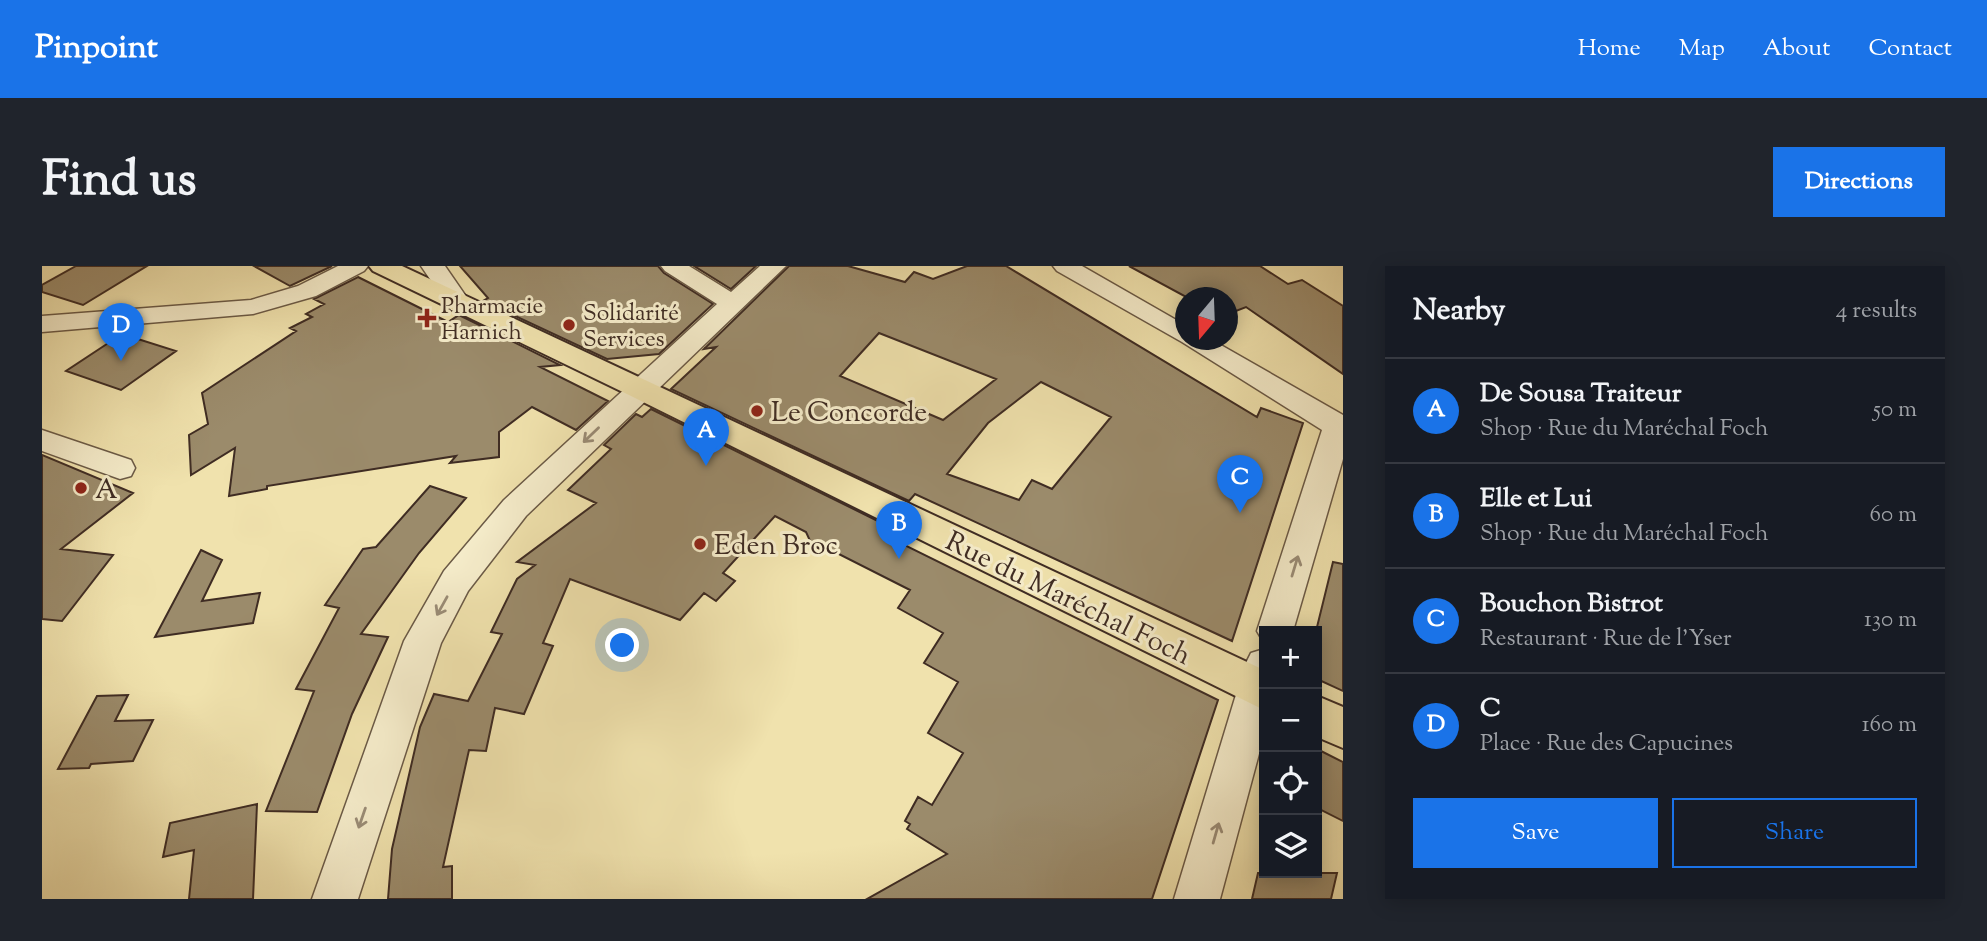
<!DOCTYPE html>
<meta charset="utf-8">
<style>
:root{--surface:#171b24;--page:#20242c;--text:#f1f3f6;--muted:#9ea1a6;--line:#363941;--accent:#1a73e8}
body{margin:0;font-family:"Sorts Mill Goudy",serif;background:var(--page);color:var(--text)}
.controls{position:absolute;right:21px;bottom:21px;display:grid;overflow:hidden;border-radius:0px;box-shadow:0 4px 18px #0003}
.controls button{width:63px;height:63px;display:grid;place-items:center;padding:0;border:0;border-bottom:2px solid var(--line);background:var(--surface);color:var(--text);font:35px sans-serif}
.compass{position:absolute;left:1133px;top:21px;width:63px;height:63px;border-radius:50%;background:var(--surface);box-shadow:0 4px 18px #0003;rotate:199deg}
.you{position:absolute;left:581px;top:380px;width:24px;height:24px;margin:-18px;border:5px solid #fff;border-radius:50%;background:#1a73e8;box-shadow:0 0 0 10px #1a73e833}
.badge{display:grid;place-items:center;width:46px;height:46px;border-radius:50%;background:var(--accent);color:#fff;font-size:23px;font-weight:700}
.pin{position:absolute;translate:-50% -58px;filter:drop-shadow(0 2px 4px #0008)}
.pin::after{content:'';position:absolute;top:37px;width:24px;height:21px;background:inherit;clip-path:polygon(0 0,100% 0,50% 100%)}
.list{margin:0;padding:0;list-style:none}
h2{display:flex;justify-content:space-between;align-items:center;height:91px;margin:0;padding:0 28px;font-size:30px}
h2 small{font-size:23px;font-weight:400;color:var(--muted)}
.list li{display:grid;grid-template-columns:46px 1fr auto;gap:21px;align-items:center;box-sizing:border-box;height:105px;padding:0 28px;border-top:2px solid var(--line)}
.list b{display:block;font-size:26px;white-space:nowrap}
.list p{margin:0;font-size:23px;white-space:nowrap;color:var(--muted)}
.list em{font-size:23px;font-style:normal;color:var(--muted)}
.actions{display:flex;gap:14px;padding:21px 28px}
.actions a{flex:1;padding:16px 0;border:2px solid var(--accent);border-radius:0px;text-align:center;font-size:24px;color:var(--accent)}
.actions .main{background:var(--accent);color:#fff}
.icon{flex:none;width:38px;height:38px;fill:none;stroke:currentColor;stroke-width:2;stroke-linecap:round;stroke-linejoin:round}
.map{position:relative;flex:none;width:1301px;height:633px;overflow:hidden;border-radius:0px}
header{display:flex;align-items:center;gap:42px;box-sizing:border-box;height:98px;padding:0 35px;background:var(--accent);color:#fff}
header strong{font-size:33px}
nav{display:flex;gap:38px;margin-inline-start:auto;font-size:24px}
.intro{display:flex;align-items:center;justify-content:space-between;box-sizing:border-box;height:168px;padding:0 42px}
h1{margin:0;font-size:49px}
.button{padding:18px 32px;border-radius:0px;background:var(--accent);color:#fff;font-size:24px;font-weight:700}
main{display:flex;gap:42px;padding:0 42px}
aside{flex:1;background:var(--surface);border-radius:0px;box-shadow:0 4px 18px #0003}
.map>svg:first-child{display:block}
.building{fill:#9b8b6b;stroke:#3f2c23;stroke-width:2;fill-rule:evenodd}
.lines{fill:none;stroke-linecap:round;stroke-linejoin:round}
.minor-casing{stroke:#6b5a46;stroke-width:3}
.major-casing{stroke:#3f2c23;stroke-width:4}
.minor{fill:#f5ecca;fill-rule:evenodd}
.major{fill:#f0e2ad;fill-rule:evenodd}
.oneway{stroke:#9a8c76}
.poi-dot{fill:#8f2418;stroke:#f5ecca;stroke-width:2.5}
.labels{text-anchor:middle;stroke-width:6;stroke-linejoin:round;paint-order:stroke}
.far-poi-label{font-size:23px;fill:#3f2c23;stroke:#f5ecca;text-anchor:start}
.poi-label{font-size:28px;fill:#3f2c23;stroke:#f5ecca;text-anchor:start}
.street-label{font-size:28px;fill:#3f2c23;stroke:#f5ecca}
</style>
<header>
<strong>Pinpoint</strong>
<nav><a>Home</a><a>Map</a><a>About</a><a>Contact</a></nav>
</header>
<div class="intro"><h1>Find us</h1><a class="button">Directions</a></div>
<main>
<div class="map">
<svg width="1301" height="633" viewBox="0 0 1301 633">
<rect width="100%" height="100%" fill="#f0e2ad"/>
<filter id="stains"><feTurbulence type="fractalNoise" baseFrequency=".00286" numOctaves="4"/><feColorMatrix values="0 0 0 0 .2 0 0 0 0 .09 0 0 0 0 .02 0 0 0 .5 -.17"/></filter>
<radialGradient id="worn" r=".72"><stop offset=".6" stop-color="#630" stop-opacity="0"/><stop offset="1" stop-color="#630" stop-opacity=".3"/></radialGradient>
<path class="building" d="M34,0h71l-64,39 -41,-13v-7z
M212,0h78l-42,20z
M418,0h198l6,7 49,31 -54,50 -52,5 -124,-58 5,-3z
M652,0h62l-25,23z
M747,0h59l57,16 9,-10 19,7 34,-13h39l251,151 4,-9 42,15 -71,218 -317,-147 -6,7 -238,-112 45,-42 -12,2zM837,67l117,46 -53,41 -103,-44zM999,116l70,35 -59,72 -20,-9 -13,20 -72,-26 41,-51z
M1087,0h131l28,18 14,-4 41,26v68l-97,-67 -18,7v-16h-40z
M316,11l90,45 11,-7 101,50 -20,2 68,34 -32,29 -44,-23 -33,25v25l-49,6 6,-7 -189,30v3l-38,7 6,-48 -44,27 -2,-40 19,-11 -6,-31 94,-62 -6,-3 22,-11 -6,-3 18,-10 -10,-5z
M80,68l54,17 -55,39 -55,-19z
M609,143l239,118 -6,8 334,165 -66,199h-285l80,-45 -40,-25 3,-5 -5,-3 13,-24 14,8 31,-52 -35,-20 30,-51 -34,-19 19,-30 -45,-25 12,-18 -79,-40h-9l-10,-5 -6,-13 -31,-16 -52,57 12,8 -19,20 -12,-8 -24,27 -110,-41 -27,64 10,3 -29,68 -29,-6 -9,43 -17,-1 -26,117 9,-1v33h-64l4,-50 28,-122 14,-33 34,7 34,-67 -11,-2 26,-53 18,-14 -18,-3 79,-59 -28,-13 43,-41 -7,-4 32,-31 6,3z
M0,189l91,38 -72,56 52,6 -51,66 -20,-2z
M388,220l36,12 -47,55 -58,81 27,3 -36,77 -35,98 -51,-1 48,-120 -18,-2 43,-81 -14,-3 38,-56 13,-2z
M159,284l21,10 -20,41 58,-8 -7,30 -98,14z
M1291,296l10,2v127l-26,-12v-52z
M86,429l-13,26 38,-1 -20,41 -42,3 -2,4 -31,1 39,-73z
M1275,483l26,13v59l-26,-13z
M215,538l-4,95h-64l5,-49 -31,7 7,-34z
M1216,607h79l-6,26h-79z"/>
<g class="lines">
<defs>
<path id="minor" d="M296,0h30l-4,5 -48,25 -63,18 -211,18v-16l209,-16 47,-14z
M379,0h24l27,39 -3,5 -9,2 -9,-2z
M619,0h28l42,26 29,-26h26l-260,250 -58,75 -27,52 -83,256h-46l92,-258 40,-70 60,-71 213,-196 -52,-33z
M1011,0h29l103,59v15h27l131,75v44l-50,172h-29v12l-7,-12 65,-201 -140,-88 -125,-71z
M0,164l89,30 4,8 -4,8 -11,3 -78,-28z
M1222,383v86l-44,164h-46l71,-234 6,-12z"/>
<path id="major" d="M327,0h33l862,404v40l-635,-315 -256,-124z
M1275,430l26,11v41l-26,-11z"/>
</defs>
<use href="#minor" class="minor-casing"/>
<use href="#major" class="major-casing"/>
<use href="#minor" class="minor"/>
<use href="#major" class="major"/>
</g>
<defs><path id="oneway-shaft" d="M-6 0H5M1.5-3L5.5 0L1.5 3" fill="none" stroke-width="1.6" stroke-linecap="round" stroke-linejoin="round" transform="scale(1.75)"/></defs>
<g class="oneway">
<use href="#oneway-shaft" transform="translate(549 169) rotate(136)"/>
<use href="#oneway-shaft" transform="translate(1253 300) rotate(-73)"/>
<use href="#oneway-shaft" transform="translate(400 340) rotate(119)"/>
<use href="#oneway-shaft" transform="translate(320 552) rotate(109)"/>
<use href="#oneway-shaft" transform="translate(1174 567) rotate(-74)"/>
</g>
<g class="poi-dot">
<path d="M381.5 41.5h7v7h7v7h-7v7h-7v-7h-7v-7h7z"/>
<circle cx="527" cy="59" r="7"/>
<circle cx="715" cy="145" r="7"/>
<circle cx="39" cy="222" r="7"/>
<circle cx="658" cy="278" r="7"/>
</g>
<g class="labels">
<g class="far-poi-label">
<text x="399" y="47">Pharmacie<tspan x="399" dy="26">Harnich</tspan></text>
<text x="541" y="54">Solidarité<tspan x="541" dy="26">Services</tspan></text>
</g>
<g class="poi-label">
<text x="729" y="155">Le Concorde</text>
<text x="53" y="232">A</text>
<text x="672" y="288">Eden Broc</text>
</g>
<g class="street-label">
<text transform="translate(1027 331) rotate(26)" y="10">Rue du Maréchal Foch</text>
</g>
</g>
<rect width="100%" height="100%" filter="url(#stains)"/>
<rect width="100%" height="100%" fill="url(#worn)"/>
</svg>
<div class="controls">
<button>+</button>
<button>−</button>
<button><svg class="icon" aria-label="locate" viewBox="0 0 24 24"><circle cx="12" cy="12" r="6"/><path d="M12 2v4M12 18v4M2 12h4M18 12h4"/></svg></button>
<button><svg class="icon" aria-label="layers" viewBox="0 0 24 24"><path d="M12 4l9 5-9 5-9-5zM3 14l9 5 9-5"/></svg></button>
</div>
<svg class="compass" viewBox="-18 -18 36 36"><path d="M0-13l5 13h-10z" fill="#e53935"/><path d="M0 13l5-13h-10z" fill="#9ea1a6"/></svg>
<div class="you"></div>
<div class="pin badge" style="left:664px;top:200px">A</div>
<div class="pin badge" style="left:857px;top:293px">B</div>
<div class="pin badge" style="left:1198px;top:247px">C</div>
<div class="pin badge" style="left:79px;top:95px">D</div>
</div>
<aside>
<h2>Nearby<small>4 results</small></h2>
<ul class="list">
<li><span class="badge">A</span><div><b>De Sousa Traiteur</b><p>Shop · Rue du Maréchal Foch</p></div><em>50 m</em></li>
<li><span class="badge">B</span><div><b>Elle et Lui</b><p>Shop · Rue du Maréchal Foch</p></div><em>60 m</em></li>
<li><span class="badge">C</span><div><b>Bouchon Bistrot</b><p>Restaurant · Rue de l'Yser</p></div><em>130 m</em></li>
<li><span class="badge">D</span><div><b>C</b><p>Place · Rue des Capucines</p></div><em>160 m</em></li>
</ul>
<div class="actions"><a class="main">Save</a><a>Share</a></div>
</aside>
</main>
